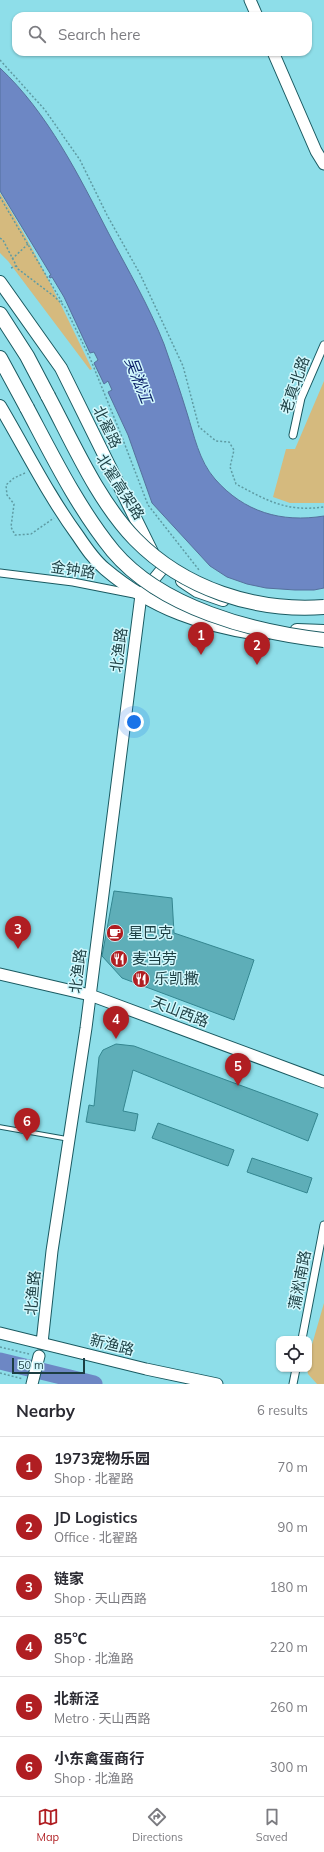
<!DOCTYPE html>
<meta charset="utf-8">
<style>
:root{--surface:#fff;--page:#f2f2f3;--text:#2b2b33;--muted:#7c7c81;--line:#e1e1e2;--accent:#b01e22}
body{margin:0;font-family:Mulish,"Noto Sans SC",sans-serif;background:var(--page);color:var(--text)}
.controls{position:absolute;right:12px;bottom:12px;display:grid;overflow:hidden;border-radius:8px;box-shadow:0 1px 3px #0004}
.controls button{width:36px;height:36px;display:grid;place-items:center;padding:0;border:0;border-bottom:1px solid var(--line);background:var(--surface);color:var(--text);font:20px sans-serif}
.scale{position:absolute;left:12px;bottom:10px;width:73px;box-sizing:border-box;padding-left:4px;border:2px solid #1c3e42;border-top:0;font-size:11px;line-height:14px;white-space:nowrap;color:#1c3e42;-webkit-text-stroke:3px #d2f8fd;paint-order:stroke}
.you{position:absolute;left:134px;top:722px;width:14px;height:14px;margin:-10px;border:3px solid #fff;border-radius:50%;background:#1a73e8;box-shadow:0 0 0 6px #1a73e833}
.badge{display:grid;place-items:center;width:26px;height:26px;border-radius:50%;background:var(--accent);color:#fff;font-size:13px;font-weight:700}
.pin{position:absolute;translate:-50% -33px;filter:drop-shadow(0 1px 2px #0008)}
.pin::after{content:'';position:absolute;top:21px;width:14px;height:12px;background:inherit;clip-path:polygon(0 0,100% 0,50% 100%)}
.list{margin:0;padding:0;list-style:none}
h2{display:flex;justify-content:space-between;align-items:center;height:52px;margin:0;padding:0 16px;font-size:17px}
h2 small{font-size:13px;font-weight:400;color:var(--muted)}
.list li{display:grid;grid-template-columns:26px 1fr auto;gap:12px;align-items:center;box-sizing:border-box;height:60px;padding:0 16px;border-top:1px solid var(--line)}
.list b{display:block;font-size:15px;white-space:nowrap}
.list p{margin:0;font-size:13px;white-space:nowrap;color:var(--muted)}
.list em{font-size:13px;font-style:normal;color:var(--muted)}
.icon{flex:none;width:22px;height:22px;fill:none;stroke:currentColor;stroke-width:2;stroke-linecap:round;stroke-linejoin:round}
.map{position:relative;flex:none;width:324px;height:1384px;overflow:hidden}
.search{position:absolute;background:var(--surface);box-shadow:0 1px 3px #0004;left:12px;right:12px;top:12px;height:44px;display:flex;align-items:center;gap:10px;box-sizing:border-box;padding:0 14px;border-radius:12px;color:var(--muted);font-size:15px}
.sheet{height:412px;background:var(--surface)}
nav{display:flex;justify-content:space-around;align-items:center;box-sizing:border-box;height:56px;border-top:1px solid var(--line);background:var(--surface);font-size:11px;color:var(--muted)}
nav a{display:grid;justify-items:center;gap:2px}
nav .on{color:var(--accent)}
.map>svg:first-child{display:block}
.green{fill:#d5ba7e}
.water{fill:#6d87c4;stroke:#55719d}
.lines{fill:none;stroke-linecap:round;stroke-linejoin:round}
.river{stroke:#6d87c4;stroke-width:17}
.building{fill:#5eaeb8;stroke:#348690}
.lane-casing{stroke:#1a5a61;stroke-width:5.5}
.street-casing{stroke:#1a5a61;stroke-width:9}
.secondary-casing{stroke:#1a5a61;stroke-width:13}
.primary-casing{stroke:#1a5a61;stroke-width:14}
.highway-casing{stroke:#1a5a61;stroke-width:16}
.path{stroke:#5e9ba3;stroke-width:1.5;stroke-dasharray:2 2;stroke-linecap:butt}
.lane{stroke:#fff;stroke-width:3.5}
.street{stroke:#fff;stroke-width:7}
.secondary{stroke:#fff;stroke-width:11}
.primary{stroke:#fff;stroke-width:12}
.highway{stroke:#fff;stroke-width:14}
.highway-bridge-casing{stroke:#1a5a61;stroke-width:16;stroke-linecap:butt}
.highway-bridge{stroke:#fff;stroke-width:14}
.labels{text-anchor:middle;stroke-width:3;stroke-linejoin:round;paint-order:stroke}
.street-label{font-size:15px;fill:#1c3e42;stroke:#d2f8fd}
.poi-label{font-size:15px;fill:#1c3e42;stroke:#d2f8fd;text-anchor:start}
.water-label{font-size:16px;font-style:italic;fill:#0e226a;stroke:#d2f8fd}
</style>
<div class="map">
<svg width="324" height="1384" viewBox="0 0 324 1384">
<rect width="100%" height="100%" fill="#8edee9"/>
<path class="green" d="M0,193c35,56 63,116 92,176l-2,1 -82,-109 -8,-8z
M324,381v122h-34l-17,-6 13,-48h9z
M324,1303v81h-7l-9,-10 -1,-5h2v-14z"/>
<path class="water" d="M0,68c48,45 79,108 109,166 19,36 40,72 55,110 8,23 16,46 23,69 7,22 12,48 28,66 29,33 66,44 109,37v72l-10,2h-19l-29,-2 -19,-4 -20,-7 -17,-11 -58,-63 -24,-68 -20,-43 4,-2 -4,-9 -4,3 -10,-21 4,-3 -4,-8 -4,1 -26,-56 -12,-20 -2,1 -1,-2 2,-1 -51,-84z"/>
<g class="lines">
<path class="river" d="M0,1361l94,23"/>
</g>
<path class="building" d="M114,891l58,7 2,35 80,27 -20,60 -112,-42 -20,-22z
M116,1044l18,2 184,68 -10,27 -175,-71 -10,41 15,3 -3,17 -49,-9 3,-17 5,1 5,-49 4,-7z
M158,1123l76,27 -6,16 -76,-28z
M252,1158l60,20 -5,15 -60,-21z"/>
<g class="lines">
<defs>
<path id="lane" d="M0,1127l68,12"/>
<path id="street" d="M293,435l8,-37 23,-53
M0,573l73,9 61,12
M302,1339l22,-114
M293,1384l3,-15"/>
<path id="secondary" d="M250,0l7,16
M273,52l43,99 8,13
M0,974l90,21 234,87
M0,1333l146,36 71,15
M42,1343l10,-92 34,-223 55,-433 22,-27
M32,1384l7,-28"/>
<path id="primary" d="M0,282l61,86 91,184
M0,406c26,44 48,89 78,130 8,12 16,24 27,33 47,40 100,58 160,66
M182,581l15,10 26,9"/>
<path id="highway" d="M0,314l27,42 21,40
M0,358l27,50
M297,631l27,1"/>
</defs>
<use href="#lane" class="lane-casing"/>
<use href="#street" class="street-casing"/>
<use href="#secondary" class="secondary-casing"/>
<use href="#primary" class="primary-casing"/>
<use href="#highway" class="highway-casing"/>
<path class="path" d="M0,60l45,50 35,50 27,55 33,59 43,92 16,61 17,14 13,1 5,8 -4,17 6,17c32,17 50,28 88,23
M0,197l63,107
M0,238l3,2 15,29 37,28 10,10 25,51 30,74 28,73 51,65
M12,259l16,-15
M11,268l5,-2
M108,431l12,1
M25,473l-11,5 -8,7 1,10 7,9 -3,23 4,8 16,-1 23,-16
M0,1347l29,7
M0,1373l23,6"/>
<use href="#lane" class="lane"/>
<use href="#street" class="street"/>
<use href="#secondary" class="secondary"/>
<use href="#primary" class="primary"/>
<use href="#highway" class="highway"/>
<defs>
<path id="highway-bridge" d="M48,396c25,47 50,105 87,143 49,50 120,73 189,68
M27,408c26,49 51,100 86,143 48,57 140,81 211,89"/>
</defs>
<use href="#highway-bridge" class="highway-bridge-casing"/>
<use href="#highway-bridge" class="highway-bridge"/>
</g>
<defs>
<symbol id="cafe-disc" viewBox="-11 -11 22 22"><circle r="9.5" fill="#b01e22" stroke="#d2f8fd"/><path d="M-5.5-4.5H6V0H3Q3 3.5 0 3.5H-2.5Q-5.5 3.5-5.5 0ZM3-3.2v2h1.7v-2ZM-6 4.5H4V6H-6Z" fill="#fff"/></symbol>
<symbol id="restaurant-disc" viewBox="-11 -11 22 22"><circle r="9.5" fill="#b01e22" stroke="#d2f8fd"/><path d="M-5-6h1v4h1v-4h1v4h1v-4h1v5L-1.5 .5V6h-2V.5L-5-1ZM5-6V6H3V1.5H1.5Q1.5-4 5-6Z" fill="#fff"/></symbol>
</defs>
<g fill-rule="evenodd">
<use href="#cafe-disc" x="105" y="923" width="20" height="20"/>
<use href="#restaurant-disc" x="109" y="949" width="20" height="20"/>
<use href="#restaurant-disc" x="131" y="969" width="20" height="20"/>
</g>
<g class="labels">
<g class="street-label">
<text transform="translate(295 385) rotate(-71)" y="5">老真北路</text>
<text transform="translate(107 427) rotate(64)" y="5">北翟路</text>
<text transform="translate(120 487) rotate(57)" y="5">北翟高架路</text>
<text transform="translate(73 570) rotate(9)" y="5">金钟路</text>
<text transform="translate(119 650) rotate(-83)" y="5">北渔路</text>
<text transform="translate(78 971) rotate(-83)" y="5">北渔路</text>
<text transform="translate(180 1012) rotate(21)" y="5">天山西路</text>
<text transform="translate(300 1280) rotate(-79)" y="5">蒲淞南路</text>
<text transform="translate(33 1293) rotate(-85)" y="5">北渔路</text>
<text transform="translate(112 1345) rotate(14)" y="5">新渔路</text>
</g>
<g class="poi-label">
<text x="128" y="938">星巴克</text>
<text x="132" y="964">麦当劳</text>
<text x="154" y="984">乐凯撒</text>
</g>
<g class="water-label">
<text transform="translate(139 380) rotate(69)" y="6">吴淞江</text>
</g>
</g>
</svg>
<div class="controls">
<button><svg class="icon" aria-label="locate" viewBox="0 0 24 24"><circle cx="12" cy="12" r="6"/><path d="M12 2v4M12 18v4M2 12h4M18 12h4"/></svg></button>
</div>
<div class="scale">50 m</div>
<div class="you"></div>
<div class="pin badge" style="left:201px;top:655px">1</div>
<div class="pin badge" style="left:257px;top:665px">2</div>
<div class="pin badge" style="left:18px;top:949px">3</div>
<div class="pin badge" style="left:116px;top:1039px">4</div>
<div class="pin badge" style="left:238px;top:1086px">5</div>
<div class="pin badge" style="left:27px;top:1141px">6</div>
<div class="search"><svg class="icon" aria-label="search" viewBox="0 0 24 24"><circle cx="10" cy="10" r="6"/><path d="M15 15l6 6"/></svg>Search here</div>
</div>
<section class="sheet">
<h2>Nearby<small>6 results</small></h2>
<ul class="list">
<li><span class="badge">1</span><div><b>1973宠物乐园</b><p>Shop · 北翟路</p></div><em>70 m</em></li>
<li><span class="badge">2</span><div><b>JD Logistics</b><p>Office · 北翟路</p></div><em>90 m</em></li>
<li><span class="badge">3</span><div><b>链家</b><p>Shop · 天山西路</p></div><em>180 m</em></li>
<li><span class="badge">4</span><div><b>85℃</b><p>Shop · 北渔路</p></div><em>220 m</em></li>
<li><span class="badge">5</span><div><b>北新泾</b><p>Metro · 天山西路</p></div><em>260 m</em></li>
<li><span class="badge">6</span><div><b>小东禽蛋商行</b><p>Shop · 北渔路</p></div><em>300 m</em></li>
</ul>
</section>
<nav>
<a class="on"><svg class="icon" aria-label="map" viewBox="0 0 24 24"><path d="M3 6l6-2 6 2 6-2v14l-6 2-6-2-6 2zM9 4v14M15 6v14"/></svg>Map</a>
<a><svg class="icon" aria-label="directions" viewBox="0 0 24 24"><path d="M12 3l9 9-9 9-9-9zM9 14v-3h6M13 9l2 2-2 2"/></svg>Directions</a>
<a><svg class="icon" aria-label="saved" viewBox="0 0 24 24"><path d="M7 4h10v16l-5-4-5 4z"/></svg>Saved</a>
</nav>
